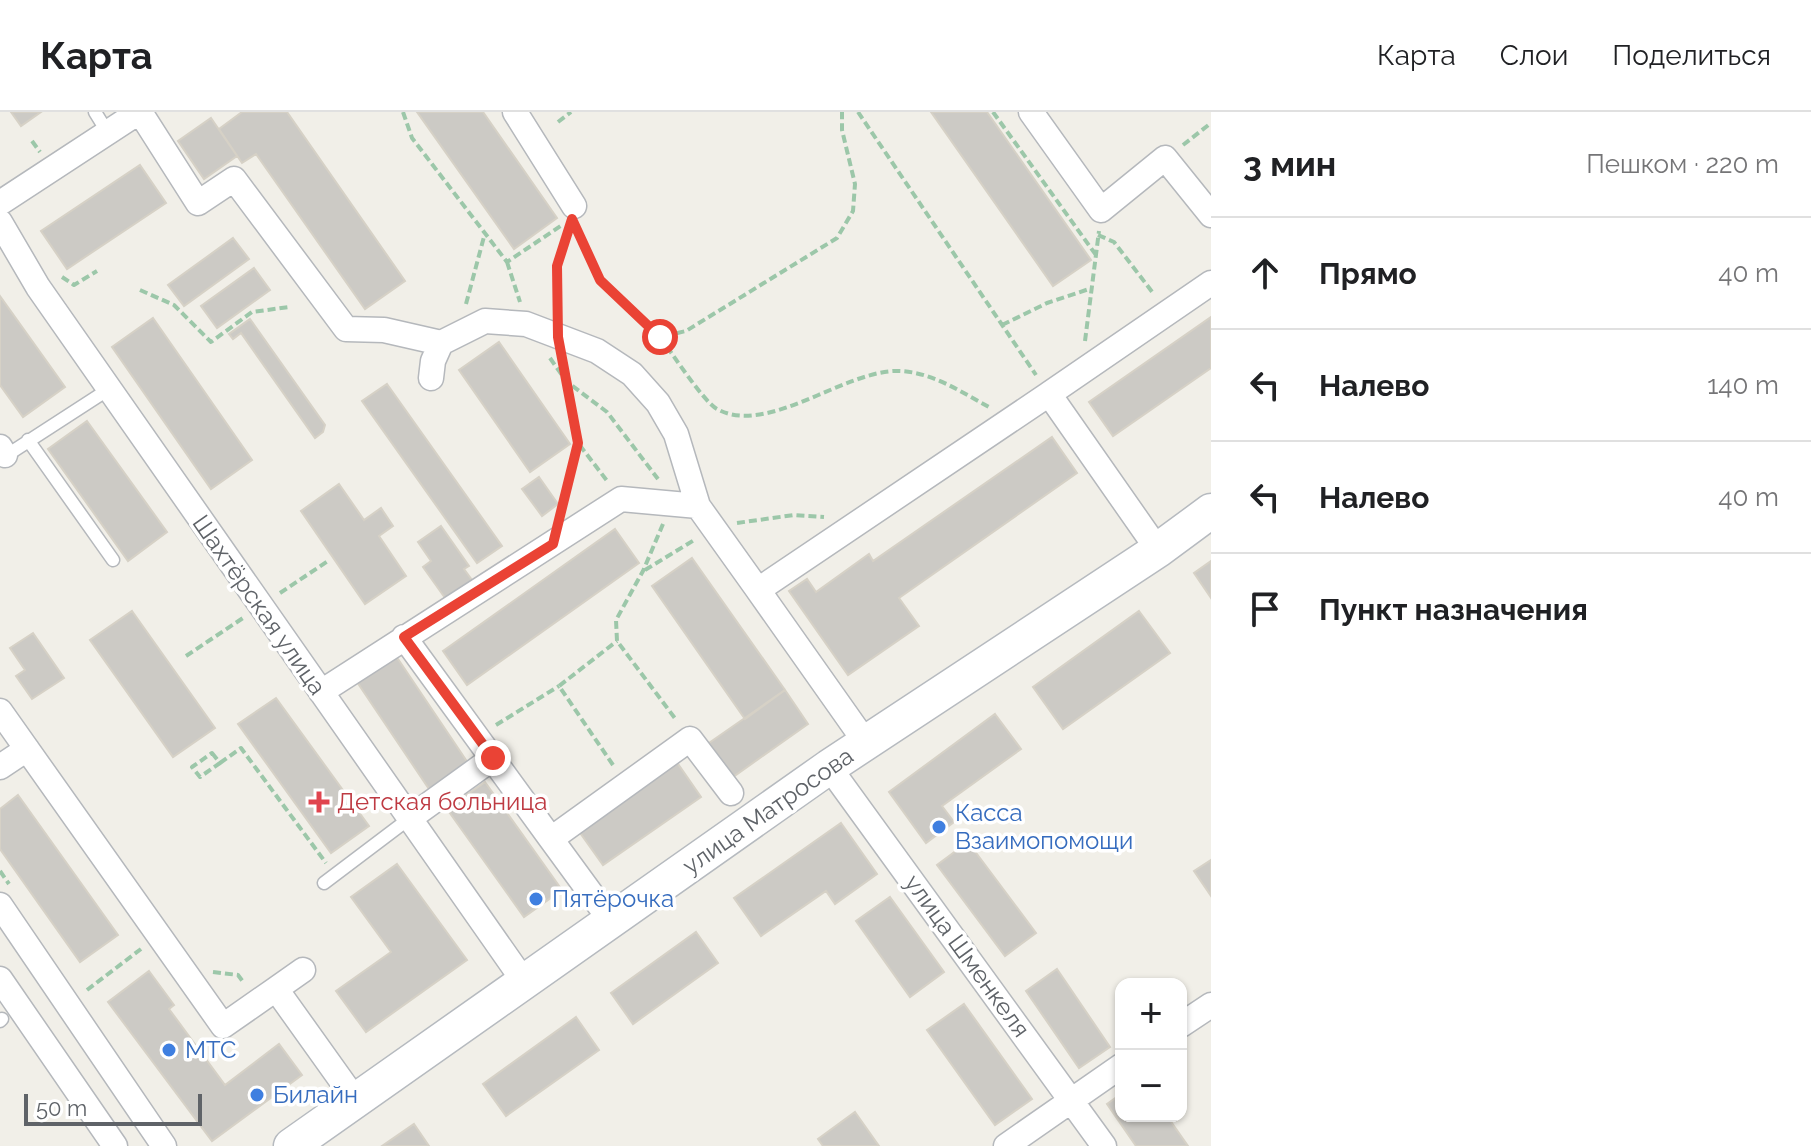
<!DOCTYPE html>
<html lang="ru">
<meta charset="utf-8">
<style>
:root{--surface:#fff;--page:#f6f6f6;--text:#202124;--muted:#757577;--line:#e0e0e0}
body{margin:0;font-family:Raleway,sans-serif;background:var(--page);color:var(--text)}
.controls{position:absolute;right:24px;bottom:24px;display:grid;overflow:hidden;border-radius:16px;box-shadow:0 2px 6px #0004}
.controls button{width:72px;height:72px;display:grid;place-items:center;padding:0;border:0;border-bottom:2px solid var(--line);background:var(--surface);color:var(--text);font:40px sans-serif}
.scale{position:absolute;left:24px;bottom:20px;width:178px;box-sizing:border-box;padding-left:8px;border:4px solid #5f6368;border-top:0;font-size:22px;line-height:28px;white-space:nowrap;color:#5f6368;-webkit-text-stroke:6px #fff;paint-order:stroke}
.stop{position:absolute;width:24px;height:24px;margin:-18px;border:6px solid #ea4335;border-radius:50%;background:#fff}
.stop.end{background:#ea4335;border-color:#fff;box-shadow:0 2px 8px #0008}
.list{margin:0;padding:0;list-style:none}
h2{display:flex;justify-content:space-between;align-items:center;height:104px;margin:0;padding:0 32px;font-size:34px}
h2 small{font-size:26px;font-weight:400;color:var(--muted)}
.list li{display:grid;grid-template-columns:52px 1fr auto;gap:24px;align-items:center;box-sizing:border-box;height:112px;padding:0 32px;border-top:2px solid var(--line)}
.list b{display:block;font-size:30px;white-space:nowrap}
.list em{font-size:26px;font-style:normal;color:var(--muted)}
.icon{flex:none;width:44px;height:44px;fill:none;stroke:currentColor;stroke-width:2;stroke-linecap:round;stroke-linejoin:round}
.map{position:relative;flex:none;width:1211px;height:1034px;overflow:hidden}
header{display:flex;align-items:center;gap:48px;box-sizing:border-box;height:112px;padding:0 40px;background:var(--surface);border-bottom:2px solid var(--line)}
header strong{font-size:38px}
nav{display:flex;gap:44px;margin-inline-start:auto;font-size:28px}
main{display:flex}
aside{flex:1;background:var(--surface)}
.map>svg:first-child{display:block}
.building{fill:#cccac5;stroke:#d6d1c6;stroke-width:2}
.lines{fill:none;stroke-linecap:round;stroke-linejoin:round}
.lane-casing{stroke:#b5b8bc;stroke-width:15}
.street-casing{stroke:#b5b8bc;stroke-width:27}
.secondary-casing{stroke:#b6babf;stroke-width:37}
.path{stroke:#9cc7a9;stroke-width:4;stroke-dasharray:8 4;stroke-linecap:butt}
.lane{stroke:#fff;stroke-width:12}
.street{stroke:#fff;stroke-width:24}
.secondary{stroke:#fff;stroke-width:34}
.route{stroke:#ea4335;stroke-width:10}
.health-dot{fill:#e0444e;stroke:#fff;stroke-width:3}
.shop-dot{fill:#3f7fe0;stroke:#fff;stroke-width:3}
.labels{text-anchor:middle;stroke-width:7;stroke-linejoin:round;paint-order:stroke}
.street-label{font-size:24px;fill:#5f6368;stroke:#fff}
.health-label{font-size:24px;fill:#be3a42;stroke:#fff;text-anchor:start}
.shop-label{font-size:24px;fill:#366cbe;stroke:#fff;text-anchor:start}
</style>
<header>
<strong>Карта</strong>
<nav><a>Карта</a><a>Слои</a><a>Поделиться</a></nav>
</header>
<main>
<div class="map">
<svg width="1211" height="1034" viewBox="0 0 1211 1034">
<rect width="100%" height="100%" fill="#f1efe8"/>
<path class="building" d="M11,0h30l-20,14z
M242,0h45l118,169 -40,28 -109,-155 -14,9 -23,-34z
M417,0h66l74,106 -43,31z
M931,0h56l104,148 -38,26z
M211,6l26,38 -33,23 -26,-38z
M140,53l26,38 -99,66 -26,-38z
M233,126l16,21 -65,47 -16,-21z
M254,156l16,22 -53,38 -16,-22z
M0,184l65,91 -42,30 -23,-32z
M1211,205v51l-98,68 -24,-34z
M153,206l99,142 -41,29 -99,-142z
M250,207l75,106 -2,7 -8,6 -74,-105 -8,6 -4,-5z
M499,230l71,102 -40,28 -71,-102z
M387,272l115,162 -25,17 -115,-162z
M87,309l80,111 -39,29 -80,-112z
M1052,325l25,36 -178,125 20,28 -71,49 -59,-84 18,-12 9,13 53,-38 4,7z
M539,365l19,27 -16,12 -20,-27z
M339,372l25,36 17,-12 12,18 -14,10 27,40 -41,28 -64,-93z
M441,414l28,40 -5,3 8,11 -27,18 -22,-31 8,-6 -13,-19z
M615,417l24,34 -172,122 -24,-34z
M692,446l93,132 -40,29 -93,-133z
M1211,449v37l-17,-25z
M132,499l83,117 -42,29 -83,-117z
M1139,499l31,42 -107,76 -30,-42z
M33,521l31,45 -32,21 -16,-23 9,-6 -15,-22z
M394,541l74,110 -39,26 -74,-110z
M785,578l23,34 -75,53 -24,-34z
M276,586l93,128 -38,27 -93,-129z
M995,602l26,35 -79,57 12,16 -28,21 -37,-51z
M676,649l25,36 -98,68 -25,-35z
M485,670l77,108 -38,27 -77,-108z
M18,683l100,140 -38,27 -80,-113v-40z
M841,711l36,51 -42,30 -9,-13 -65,45 -27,-38z
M968,730l68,91 -31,23 -68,-91z
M1211,748v36l-17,-25z
M397,752l70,96 -101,72 -30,-41 55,-39 -40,-55z
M890,785l54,75 -34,25 -54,-76z
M696,820l22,31 -85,61 -22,-31z
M1057,857l53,78 -31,21 -53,-77z
M149,859l25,34 -5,4 56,76 54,-41 23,31 -90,66 -104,-139z
M964,892l68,95 -37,26 -68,-95z
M576,905l23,33 -93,66 -23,-32z
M1121,982v22h46l21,30h-52l-29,-42z
M855,1000l24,34h-56l-5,-7z
M414,1012l15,22h-47z"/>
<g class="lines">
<defs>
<path id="lane" d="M95,0l13,21
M28,328l85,120
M4,345l105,-68
M324,771l86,-65
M0,909l2,-2"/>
<path id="street" d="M140,0l58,91 36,-24 112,150 38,1 57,13
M515,0l59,94
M1031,0l70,98 64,-52 46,57
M0,91l139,-91
M0,110l38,65 487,696
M431,266l2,-17 8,-18 44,-22 41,3 71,27 35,23 26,29 18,31 22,72 60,84
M1049,282l162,-111
M0,335l5,8
M404,525l147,202
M321,580l300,-193 77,7
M0,599l223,315 53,-37 80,112
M866,631l-108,-153 291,-196 109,156
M0,655l27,-18
M829,655l275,379
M410,706l83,-60
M0,793l164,241
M611,809l-60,-82 139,-100 41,54
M0,867l115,167
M276,877l27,-19
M1181,913l30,-20
M1006,1034l115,-80"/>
<path id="secondary" d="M291,1034l538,-379 329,-217 53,-39"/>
</defs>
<use href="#lane" class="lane-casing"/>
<use href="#street" class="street-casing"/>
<use href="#secondary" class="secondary-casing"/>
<path class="path" d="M403,0l9,26 95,124 55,-37
M858,0l178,263
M993,0l103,143
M558,10l13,-10
M32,29l8,11
M1183,33l28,-22
M576,117l24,51 60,57 26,-6 151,-93 16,-27 2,-27 -13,-54v-18
M1098,123l16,7 39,51
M507,150l13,40
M62,165l12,8 23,-14
M140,178l34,15 37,37 41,-30 37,-5
M466,192l19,-71
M558,199l-1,-45 12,-37
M1002,213l45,-22 45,-15
M660,225c12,16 43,64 57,72 50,28 129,-40 182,-38 33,1 62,21 90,36
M1085,229l14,-110
M550,246l16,23 41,31 51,67
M563,251l15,80 30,39
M560,398l18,-67
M737,411l57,-8 30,2
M663,412l-20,47 -27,49 1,21 60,80
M645,458l51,-31
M280,481l48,-32
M186,544l57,-38
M496,613l63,-39
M212,641l8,10 -20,14 -8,-10z
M220,651l21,-15 85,115
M613,653l-54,-79 58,-45
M0,759l9,13
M213,860l25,3 6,8
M87,878l54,-41"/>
<use href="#lane" class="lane"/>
<use href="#street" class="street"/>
<use href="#secondary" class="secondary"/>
</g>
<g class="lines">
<path class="route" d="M493,646l-89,-121 149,-93 25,-101 -20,-106 -1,-71 15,-47 28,61 60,57"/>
</g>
<path class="health-dot" d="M315 678h8v8h8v8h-8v8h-8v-8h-8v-8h8z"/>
<g class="shop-dot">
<circle cx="939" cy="715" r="8"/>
<circle cx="536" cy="787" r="8"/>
<circle cx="169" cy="938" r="8"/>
<circle cx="257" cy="983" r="8"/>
</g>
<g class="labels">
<g class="street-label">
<text transform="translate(259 493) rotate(55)" y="8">Шахтёрская улица</text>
<text transform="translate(768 699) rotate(-35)" y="8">улица Матросова</text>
<text transform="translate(967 844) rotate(54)" y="8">улица Шменкеля</text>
</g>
<g class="health-label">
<text x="337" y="698">Детская больница</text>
</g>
<g class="shop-label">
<text x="955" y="709">Касса<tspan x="955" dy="28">Взаимопомощи</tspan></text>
<text x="552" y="795">Пятёрочка</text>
<text x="185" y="946">МТС</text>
<text x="273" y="991">Билайн</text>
</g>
</g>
</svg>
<div class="controls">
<button>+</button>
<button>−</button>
</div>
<div class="scale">50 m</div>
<div class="stop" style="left:660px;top:225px"></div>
<div class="stop end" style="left:493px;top:646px"></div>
</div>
<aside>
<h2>3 мин<small>Пешком · 220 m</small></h2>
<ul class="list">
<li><svg class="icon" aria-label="ahead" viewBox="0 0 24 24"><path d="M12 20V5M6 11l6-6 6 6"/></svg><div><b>Прямо</b></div><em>40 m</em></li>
<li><svg class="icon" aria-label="left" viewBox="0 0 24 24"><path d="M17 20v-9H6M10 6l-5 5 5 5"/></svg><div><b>Налево</b></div><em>140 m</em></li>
<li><svg class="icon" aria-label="left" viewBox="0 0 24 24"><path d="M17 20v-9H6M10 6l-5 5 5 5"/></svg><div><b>Налево</b></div><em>40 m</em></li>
<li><svg class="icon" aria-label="arrive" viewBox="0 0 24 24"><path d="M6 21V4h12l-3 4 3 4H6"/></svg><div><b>Пункт назначения</b></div></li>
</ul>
</aside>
</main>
